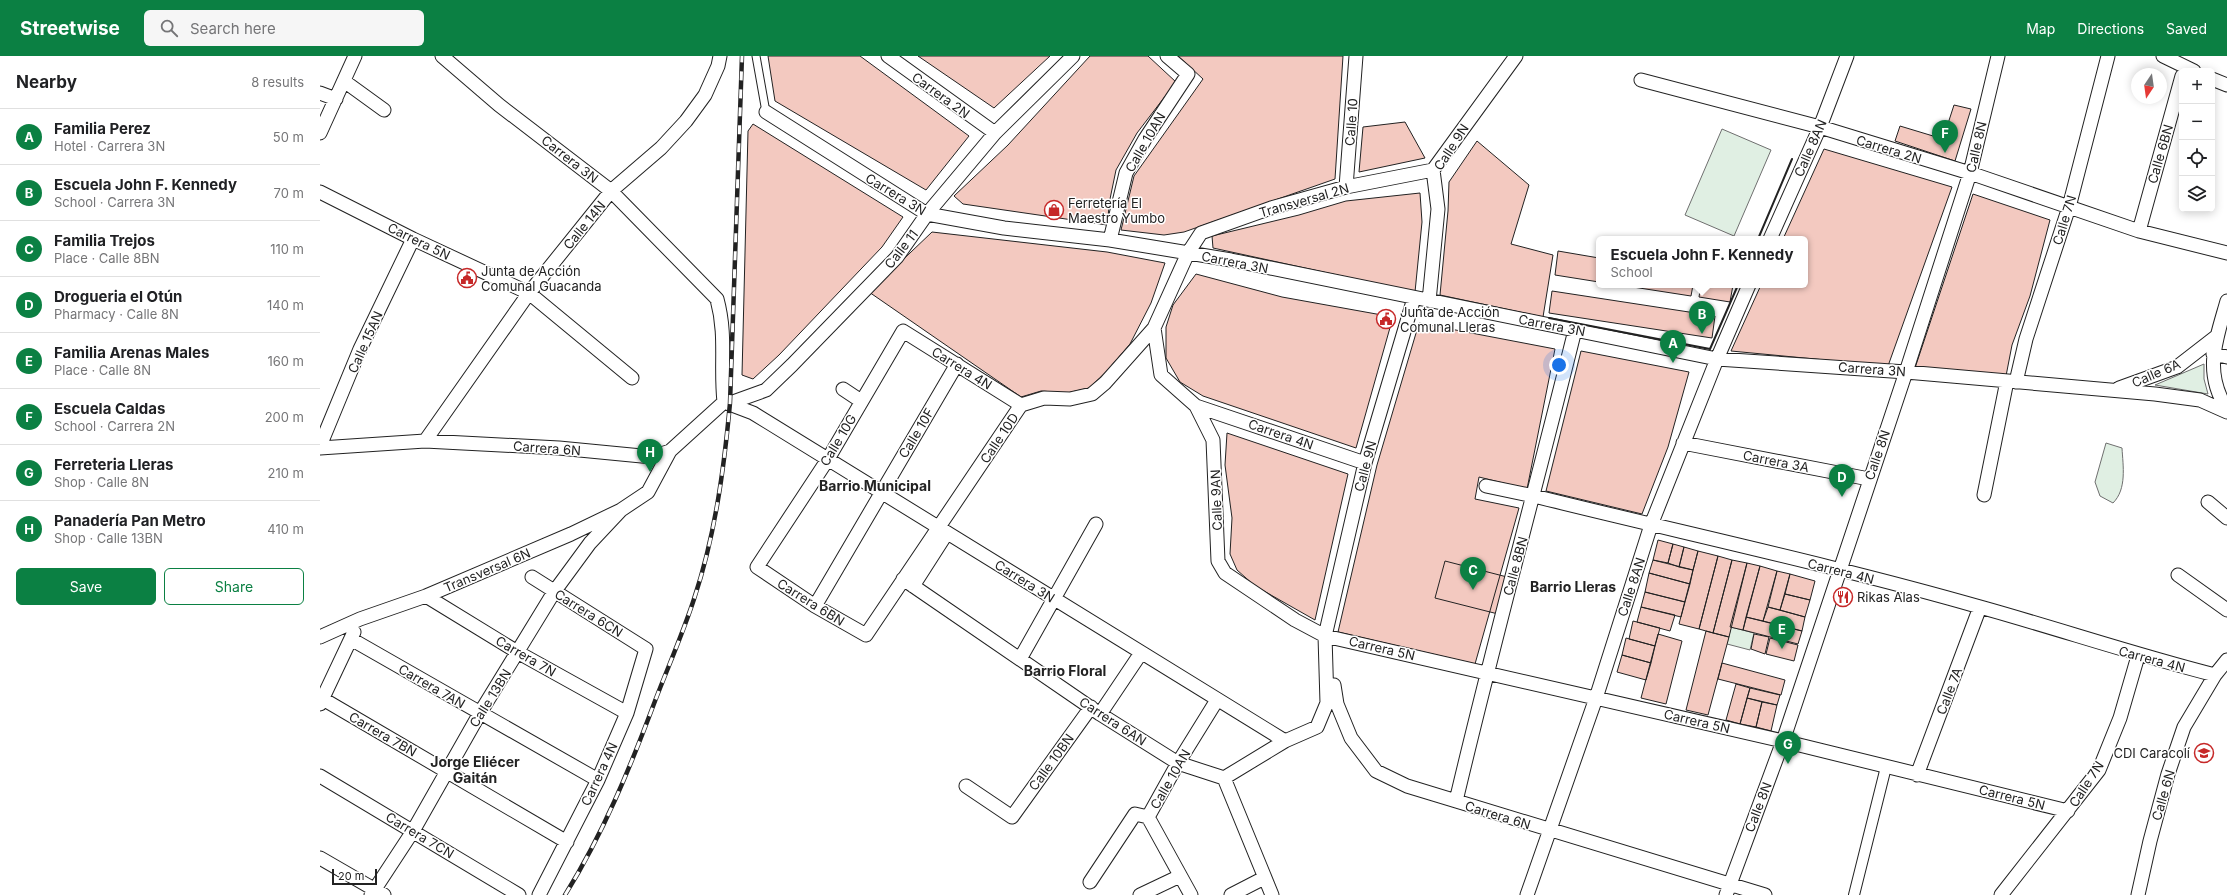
<!DOCTYPE html>
<meta charset="utf-8">
<style>
:root{--surface:#fff;--page:#f6f6f6;--text:#202124;--muted:#757577;--line:#e0e0e0;--accent:#0b8043}
body{margin:0;font-family:Inter,sans-serif;background:var(--page);color:var(--text)}
.controls{position:absolute;right:12px;top:12px;display:grid;overflow:hidden;border-radius:6px;box-shadow:0 2px 10px #0003}
.controls button{width:36px;height:36px;display:grid;place-items:center;padding:0;border:0;border-bottom:1px solid var(--line);background:var(--surface);color:var(--text);font:20px sans-serif}
.compass{position:absolute;left:1811px;top:12px;width:36px;height:36px;border-radius:50%;background:var(--surface);box-shadow:0 2px 10px #0003;rotate:193deg}
.scale{position:absolute;left:12px;bottom:10px;width:45px;box-sizing:border-box;padding-left:4px;border:2px solid #222;border-top:0;font-size:11px;line-height:14px;white-space:nowrap;color:#222;-webkit-text-stroke:3px #fff;paint-order:stroke}
.you{position:absolute;left:1239px;top:309px;width:14px;height:14px;margin:-10px;border:3px solid #fff;border-radius:50%;background:#1a73e8;box-shadow:0 0 0 6px #1a73e833}
.badge{display:grid;place-items:center;width:26px;height:26px;border-radius:50%;background:var(--accent);color:#fff;font-size:13px;font-weight:700}
.pin{position:absolute;translate:-50% -33px;filter:drop-shadow(0 1px 2px #0008)}
.pin::after{content:'';position:absolute;top:21px;width:14px;height:12px;background:inherit;clip-path:polygon(0 0,100% 0,50% 100%)}
.popup{position:absolute;left:1276px;top:180px;width:212px;height:52px;box-sizing:border-box;display:grid;place-content:center;border-radius:6px;background:var(--surface);filter:drop-shadow(0 1px 3px #0005);font-size:13px;white-space:nowrap;color:var(--muted)}
.popup b{font-size:15px;color:var(--text)}
.popup::after{content:'';position:absolute;left:50%;top:100%;margin-left:-8px;border:8px solid transparent;border-top-color:var(--surface)}
.list{margin:0;padding:0;list-style:none}
h2{display:flex;justify-content:space-between;align-items:center;height:52px;margin:0;padding:0 16px;font-size:17px}
h2 small{font-size:13px;font-weight:400;color:var(--muted)}
.list li{display:grid;grid-template-columns:26px 1fr auto;gap:12px;align-items:center;box-sizing:border-box;height:56px;padding:0 16px;border-top:1px solid var(--line)}
.list b{display:block;font-size:15px;white-space:nowrap}
.list p{margin:0;font-size:13px;white-space:nowrap;color:var(--muted)}
.list em{font-size:13px;font-style:normal;color:var(--muted)}
.actions{display:flex;gap:8px;padding:12px 16px}
.actions a{flex:1;padding:9px 0;border:1px solid var(--accent);border-radius:6px;text-align:center;font-size:14px;color:var(--accent)}
.actions .main{background:var(--accent);color:#fff}
.icon{flex:none;width:22px;height:22px;fill:none;stroke:currentColor;stroke-width:2;stroke-linecap:round;stroke-linejoin:round}
.map{position:relative;flex:none;width:1907px;height:839px;overflow:hidden}
header{display:flex;align-items:center;gap:24px;box-sizing:border-box;height:56px;padding:0 20px;background:var(--accent);color:#fff}
header strong{font-size:19px}
nav{display:flex;gap:22px;margin-inline-start:auto;font-size:14px}
.search{width:280px;height:36px;background:var(--page);display:flex;align-items:center;gap:10px;box-sizing:border-box;padding:0 14px;border-radius:6px;color:var(--muted);font-size:15px}
main{display:flex}
aside{flex:1;background:var(--surface)}
.map>svg:first-child{display:block}
.green{fill:#e0efe3;stroke:#6f6f6f}
.building{fill:#f3c9c0;stroke:#222}
.lines{fill:none;stroke-linecap:round;stroke-linejoin:round}
.service-casing{stroke:#222;stroke-width:9}
.pedestrian-casing{stroke:#222;stroke-width:12}
.minor-casing{stroke:#222;stroke-width:15}
.service{stroke:#fff;stroke-width:7}
.pedestrian{stroke:#fff;stroke-width:10}
.minor{stroke:#fff;stroke-width:13}
.rail-casing{stroke:#222;stroke-width:4.5}
.rail{stroke:#fff;stroke-width:3;stroke-dasharray:9;stroke-linecap:butt}
.wall{stroke:#222;stroke-width:2}
.labels{text-anchor:middle;stroke-width:3;stroke-linejoin:round;paint-order:stroke}
.street-label{font-size:13px;fill:#222;stroke:#fff}
.poi-label{font-size:13px;fill:#222;stroke:#fff;text-anchor:start}
.neighbourhood-label{font-size:14px;font-weight:bold;fill:#222;stroke:#fff}
</style>
<header>
<strong>Streetwise</strong>
<div class="search"><svg class="icon" aria-label="search" viewBox="0 0 24 24"><circle cx="10" cy="10" r="6"/><path d="M15 15l6 6"/></svg>Search here</div>
<nav><a>Map</a><a>Directions</a><a>Saved</a></nav>
</header>
<main>
<aside>
<h2>Nearby<small>8 results</small></h2>
<ul class="list">
<li><span class="badge">A</span><div><b>Familia Perez</b><p>Hotel · Carrera 3N</p></div><em>50 m</em></li>
<li><span class="badge">B</span><div><b>Escuela John F. Kennedy</b><p>School · Carrera 3N</p></div><em>70 m</em></li>
<li><span class="badge">C</span><div><b>Familia Trejos</b><p>Place · Calle 8BN</p></div><em>110 m</em></li>
<li><span class="badge">D</span><div><b>Drogueria el Otún</b><p>Pharmacy · Calle 8N</p></div><em>140 m</em></li>
<li><span class="badge">E</span><div><b>Familia Arenas Males</b><p>Place · Calle 8N</p></div><em>160 m</em></li>
<li><span class="badge">F</span><div><b>Escuela Caldas</b><p>School · Carrera 2N</p></div><em>200 m</em></li>
<li><span class="badge">G</span><div><b>Ferreteria Lleras</b><p>Shop · Calle 8N</p></div><em>210 m</em></li>
<li><span class="badge">H</span><div><b>Panadería Pan Metro</b><p>Shop · Calle 13BN</p></div><em>410 m</em></li>
</ul>
<div class="actions"><a class="main">Save</a><a>Share</a></div>
</aside>
<div class="map">
<svg width="1907" height="839" viewBox="0 0 1907 839">
<rect width="100%" height="100%" fill="#fff"/>
<path class="green" d="M1402,73l49,21 -37,86 -49,-21z
M1884,308v15l4,15 -53,-9z
M1786,387l16,5c1,18 5,41 -9,55l-13,-7 -5,-14z
M1411,571l23,6 -4,17 -23,-6z"/>
<path class="building" d="M448,0h92l109,80 -43,54 -151,-89z
M598,0h132l-56,52z
M770,0h58l28,26 -39,51 -21,37 -6,29 -3,26 -144,-21 -9,-8 54,-51z
M858,0h165l-8,123 -151,53 -20,3 -43,-5 13,-54 69,-97z
M1634,49l17,4 -16,52 -60,-20 5,-15 43,13z
M1085,66l20,36 -66,14 4,-45z
M433,68l150,93 -21,30 -103,108 -26,24 -11,-4 6,-244z
M1157,85l52,44 -18,59 42,11 -10,62 -103,-22 8,-84 1,-29z
M1504,93l128,38 -64,179 -157,-15 30,-66h44v-46h-22z
M1100,137l2,29 -7,70 -202,-44 -1,-12 87,-21 47,-14z
M1653,138l77,26 -20,76 -18,49 -6,31 -91,-8z
M612,176l175,20 58,11 -14,40 -21,41 -24,28 -17,16 -22,5 -26,-2 -20,6 -152,-105z
M1238,195l41,7v24l-44,-7z
M876,218l86,23 111,20 -37,131 -153,-52 -23,-14 -14,-24v-31l7,-22z
M1300,229h73l-2,11z
M1381,229h32l-3,17 -31,-5z
M1232,235l163,25 -3,22 -163,-25z
M1099,267l136,26 -28,140 -48,-12 -4,22 44,9 -44,156 -137,-32 39,-167z
M1261,295l108,21 -21,75 -26,67 -96,-23z
M907,377l121,41 -33,146 -60,-34 -18,-16 -7,-16 2,-36 -7,-53z
M1338,484l15,4 -5,19 -15,-3z
M1353,488l11,3 -5,20 -11,-4z
M1364,491l14,4 -5,19 -14,-3z
M1378,495l20,5 -19,73 -20,-5z
M1398,500l14,4 -19,73 -14,-4z
M1333,504l40,10 -3,14 -41,-11z
M1412,504l15,3 -18,74 -16,-4z
M1125,505l66,17 -9,37 -67,-17z
M1427,507l13,3 -17,64 -13,-3z
M1440,510l17,5 -14,50 -17,-4z
M1457,515l13,3 -10,36 -12,-3z
M1329,517l41,11 -5,18 -40,-10z
M1470,518l25,7 -5,19 -25,-6z
M1325,536l40,10 -4,15 -40,-10z
M1465,538l25,6 -5,17 -25,-7z
M1321,551l34,8 -5,16 -33,-9z
M1448,551l37,10 -3,14 -39,-10z
M1426,561l56,14 -4,13 -55,-14z
M1313,565l27,7 -5,18 -26,-7z
M1386,575l23,6 -21,78 -22,-5z
M1338,578l24,7 -16,63 -25,-6z
M1434,578l15,3 -4,17 -14,-5z
M1306,582l29,8 -4,17 -29,-8z
M1450,582l28,7 -4,16 -28,-7z
M1302,599l29,8 -5,17 -29,-8z
M1402,607l63,17 -4,15 -63,-16z
M1416,628l14,4 -10,36 -14,-4z
M1430,632l30,7 -3,10 -30,-7z
M1427,642l15,4 -6,25 -16,-3z
M1442,646l15,3 -6,26 -15,-4z"/>
<g class="lines">
<defs>
<path id="service" d="M436,0l10,56"/>
<path id="pedestrian" d="M1534,839l32,-128"/>
<path id="minor" d="M122,0l57,49 112,86 106,108c10,37 3,66 7,103
M568,0l107,77
M1843,0l31,15
M1892,23l15,6
M1321,24l179,47 150,46 169,58 88,22
M24,25l40,29
M0,37l16,6
M446,56l161,102 77,14 106,12 121,20 486,99 189,13 249,22 45,6 27,12
M0,77l35,-77
M1026,131l10,-131
M0,136l93,47 116,54 103,85
M1819,175l43,-155
M1450,183l50,-112 27,-71
M790,184l16,-67 19,-34 43,-65 -21,-18
M1109,245l9,-92 -5,-39 83,-114
M1907,245c-11,39 -24,71 0,108
M834,272l7,47 35,31 17,34 5,121 7,12 70,47 30,16 458,105 285,70
M1893,298l14,3
M1696,326l10,-43 43,-132 39,-151
M1799,332l58,-21 40,-31
M523,333l18,12
M404,346l29,11 532,328 32,-14 10,-24 -2,-67 40,-173 49,-165
M410,347l36,-13 26,-25 105,-108 30,-43 68,-81 78,-77
M701,349l-118,-74 -75,128 -71,108 58,39 51,29 155,-230 23,-7 26,1 22,-5 13,-11 49,-55 34,-75 13,-20 70,-25 75,-21 87,-17
M876,350l169,57
M105,385l104,-148 82,-102 50,-43 25,-27 19,-26 13,-29 2,-10
M1363,387l186,36
M0,390l40,-97 53,-110
M0,392l105,-7 134,7 93,9 18,-6 54,-49
M1166,430l48,10c149,37 299,69 446,111 79,22 156,48 235,68
M1664,439l23,-114
M1888,446l19,16
M1858,519l49,35
M212,521l114,72 -19,64 -29,67 -59,115
M583,523l197,135 78,49 46,15
M593,530l34,-53
M106,540l93,57 108,60
M495,550l142,-242
M0,581l40,-18 66,-23 145,-62 50,-24 27,-18 22,-41
M31,583l247,141
M700,603l76,-135
M1014,629l3,19 14,34 25,33 31,15 358,109
M3,643l244,143
M0,648l34,-72
M780,658l41,-61
M1597,719l63,-168
M0,720l199,119
M904,722l48,117
M904,722l61,-37
M646,730l46,31 79,-110
M1136,745c37,-157 80,-314 119,-471
M828,761l30,-54 39,-63
M828,761l43,78
M0,802l64,37
M770,826l45,-68 13,3
M51,839l42,-64 67,-118 74,-121 36,-49 31,-33
M820,839l40,-19
M911,839l33,-17
M1207,839l69,-197 55,-173 66,-166 32,-74
M1406,839l57,-154 123,-369 64,-199 28,-117
M1681,839l98,-125 21,-52 18,-62
M1818,839l12,-54 18,-67 16,-47 31,-52 12,-15"/>
</defs>
<use href="#service" class="service-casing"/>
<use href="#pedestrian" class="pedestrian-casing"/>
<use href="#minor" class="minor-casing"/>
<use href="#service" class="service"/>
<use href="#pedestrian" class="pedestrian"/>
<use href="#minor" class="minor"/>
<defs>
<path id="rail" d="M245,839c38,-61 65,-127 90,-194 13,-34 28,-68 39,-102 21,-63 30,-130 36,-196l12,-347"/>
</defs>
<use href="#rail" class="rail-casing"/>
<use href="#rail" class="rail"/>
<path class="wall" d="M1438,183l34,-80
M1229,262l161,31 28,-64"/>
</g>
<defs>
<symbol id="shop-ring" viewBox="-11 -11 22 22"><circle r="9.5" fill="#fff" stroke="#c62828" stroke-width="1.5"/><path d="M-5-2.5h2.3a2.7 3.5 0 0 1 5.4 0H5L5.5 6h-11ZM-1.5-2.5h3a1.5 2.3 0 0 0-3 0Z" fill="#c62828"/></symbol>
<symbol id="civic-ring" viewBox="-11 -11 22 22"><circle r="9.5" fill="#fff" stroke="#c62828" stroke-width="1.5"/><path d="M-.6-6.5H3V-4.5H.6V-3L4-1V1h2V6H-6V1h2V-1L-.6-3ZM-1.2 2.5V6h2.4V2.5Z" fill="#c62828"/></symbol>
<symbol id="restaurant-ring" viewBox="-11 -11 22 22"><circle r="9.5" fill="#fff" stroke="#c62828" stroke-width="1.5"/><path d="M-5-6h1v4h1v-4h1v4h1v-4h1v5L-1.5 .5V6h-2V.5L-5-1ZM5-6V6H3V1.5H1.5Q1.5-4 5-6Z" fill="#c62828"/></symbol>
<symbol id="school-ring" viewBox="-11 -11 22 22"><circle r="9.5" fill="#fff" stroke="#c62828" stroke-width="1.5"/><path d="M0-5L7-2L0 1L-7-2ZM-4 1L0 2.5L4 1V4Q0 6-4 4Z" fill="#c62828"/></symbol>
</defs>
<g fill-rule="evenodd">
<use href="#shop-ring" x="723" y="143" width="22" height="22"/>
<use href="#civic-ring" x="136" y="211" width="22" height="22"/>
<use href="#civic-ring" x="1055" y="252" width="22" height="22"/>
<use href="#restaurant-ring" x="1512" y="530" width="22" height="22"/>
<use href="#school-ring" x="1873" y="686" width="22" height="22"/>
</g>
<g class="labels">
<g class="street-label">
<text transform="translate(621 39) rotate(36)" y="5">Carrera 2N</text>
<text transform="translate(1031 66) rotate(-86)" y="5">Calle 10</text>
<text transform="translate(825 86) rotate(-60)" y="5">Calle 10AN</text>
<text transform="translate(1131 91) rotate(-57)" y="5">Calle 9N</text>
<text transform="translate(1656 91) rotate(-77)" y="5">Calle 8N</text>
<text transform="translate(1490 92) rotate(-66)" y="5">Calle 8AN</text>
<text transform="translate(1569 93) rotate(17)" y="5">Carrera 2N</text>
<text transform="translate(1840 98) rotate(-74)" y="5">Calle 6BN</text>
<text transform="translate(250 103) rotate(38)" y="5">Carrera 3N</text>
<text transform="translate(576 138) rotate(31)" y="5">Carrera 3N</text>
<text transform="translate(984 144) rotate(-16)" y="5">Transversal 2N</text>
<text transform="translate(1744 164) rotate(-73)" y="5">Calle 7N</text>
<text transform="translate(264 169) rotate(-51)" y="5">Calle 14N</text>
<text transform="translate(99 185) rotate(26)" y="5">Carrera 5N</text>
<text transform="translate(581 193) rotate(-52)" y="5">Calle 11</text>
<text transform="translate(915 206) rotate(11)" y="5">Carrera 3N</text>
<text transform="translate(1232 269) rotate(11)" y="5">Carrera 3N</text>
<text transform="translate(45 286) rotate(-66)" y="5">Calle 15AN</text>
<text transform="translate(642 312) rotate(32)" y="5">Carrera 4N</text>
<text transform="translate(1552 313) rotate(4)" y="5">Carrera 3N</text>
<text transform="translate(1836 317) rotate(-23)" y="5">Calle 6A</text>
<text transform="translate(596 377) rotate(-59)" y="5">Calle 10F</text>
<text transform="translate(961 378) rotate(19)" y="5">Carrera 4N</text>
<text transform="translate(679 382) rotate(-56)" y="5">Calle 10D</text>
<text transform="translate(518 384) rotate(-59)" y="5">Calle 10G</text>
<text transform="translate(227 392) rotate(4)" y="5">Carrera 6N</text>
<text transform="translate(1557 399) rotate(-71)" y="5">Calle 8N</text>
<text transform="translate(1456 405) rotate(11)" y="5">Carrera 3A</text>
<text transform="translate(1045 410) rotate(-75)" y="5">Calle 9N</text>
<text transform="translate(896 444) rotate(-92)" y="5">Calle 9AN</text>
<text transform="translate(1195 510) rotate(-75)" y="5">Calle 8BN</text>
<text transform="translate(167 514) rotate(-23)" y="5">Transversal 6N</text>
<text transform="translate(1521 515) rotate(14)" y="5">Carrera 4N</text>
<text transform="translate(705 525) rotate(32)" y="5">Carrera 3N</text>
<text transform="translate(1311 531) rotate(-72)" y="5">Calle 8AN</text>
<text transform="translate(491 546) rotate(32)" y="5">Carrera 6BN</text>
<text transform="translate(269 557) rotate(32)" y="5">Carrera 6CN</text>
<text transform="translate(1062 592) rotate(13)" y="5">Carrera 5N</text>
<text transform="translate(206 600) rotate(30)" y="5">Carrera 7N</text>
<text transform="translate(1832 603) rotate(15)" y="5">Carrera 4N</text>
<text transform="translate(112 630) rotate(30)" y="5">Carrera 7AN</text>
<text transform="translate(1629 635) rotate(-69)" y="5">Calle 7A</text>
<text transform="translate(170 642) rotate(-58)" y="5">Calle 13BN</text>
<text transform="translate(793 665) rotate(33)" y="5">Carrera 6AN</text>
<text transform="translate(1377 665) rotate(13)" y="5">Carrera 5N</text>
<text transform="translate(63 678) rotate(30)" y="5">Carrera 7BN</text>
<text transform="translate(731 706) rotate(-54)" y="5">Calle 10BN</text>
<text transform="translate(279 718) rotate(-65)" y="5">Carrera 4N</text>
<text transform="translate(850 723) rotate(-60)" y="5">Calle 10AN</text>
<text transform="translate(1766 728) rotate(-57)" y="5">Calle 7N</text>
<text transform="translate(1843 739) rotate(-74)" y="5">Calle 6N</text>
<text transform="translate(1692 741) rotate(14)" y="5">Carrera 5N</text>
<text transform="translate(1438 751) rotate(-69)" y="5">Calle 8N</text>
<text transform="translate(1178 759) rotate(17)" y="5">Carrera 6N</text>
<text transform="translate(100 779) rotate(31)" y="5">Carrera 7CN</text>
</g>
<g class="poi-label">
<text x="748" y="152">Ferretería El<tspan x="748" dy="15">Maestro Yumbo</tspan></text>
<text x="161" y="220">Junta de Acción<tspan x="161" dy="15">Comunal Guacanda</tspan></text>
<text x="1080" y="261">Junta de Acción<tspan x="1080" dy="15">Comunal Lleras</tspan></text>
<text x="1537" y="546">Rikas Alas</text>
<text x="1870" y="702" text-anchor="end">CDI Caracolí</text>
</g>
<g class="neighbourhood-label">
<text x="555" y="435">Barrio Municipal</text>
<text x="1253" y="536">Barrio Lleras</text>
<text x="745" y="620">Barrio Floral</text>
<text x="155" y="711">Jorge Eliécer<tspan x="155" dy="16">Gaitán</tspan></text>
</g>
</g>
</svg>
<div class="controls">
<button>+</button>
<button>−</button>
<button><svg class="icon" aria-label="locate" viewBox="0 0 24 24"><circle cx="12" cy="12" r="6"/><path d="M12 2v4M12 18v4M2 12h4M18 12h4"/></svg></button>
<button><svg class="icon" aria-label="layers" viewBox="0 0 24 24"><path d="M12 4l9 5-9 5-9-5zM3 14l9 5 9-5"/></svg></button>
</div>
<svg class="compass" viewBox="-18 -18 36 36"><path d="M0-13l5 13h-10z" fill="#e53935"/><path d="M0 13l5-13h-10z" fill="#757577"/></svg>
<div class="scale">20 m</div>
<div class="you"></div>
<div class="pin badge" style="left:1353px;top:307px">A</div>
<div class="pin badge" style="left:1382px;top:278px">B</div>
<div class="popup"><b>Escuela John F. Kennedy</b>School</div>
<div class="pin badge" style="left:1153px;top:534px">C</div>
<div class="pin badge" style="left:1522px;top:441px">D</div>
<div class="pin badge" style="left:1462px;top:593px">E</div>
<div class="pin badge" style="left:1625px;top:97px">F</div>
<div class="pin badge" style="left:1468px;top:708px">G</div>
<div class="pin badge" style="left:330px;top:416px">H</div>
</div>
</main>
